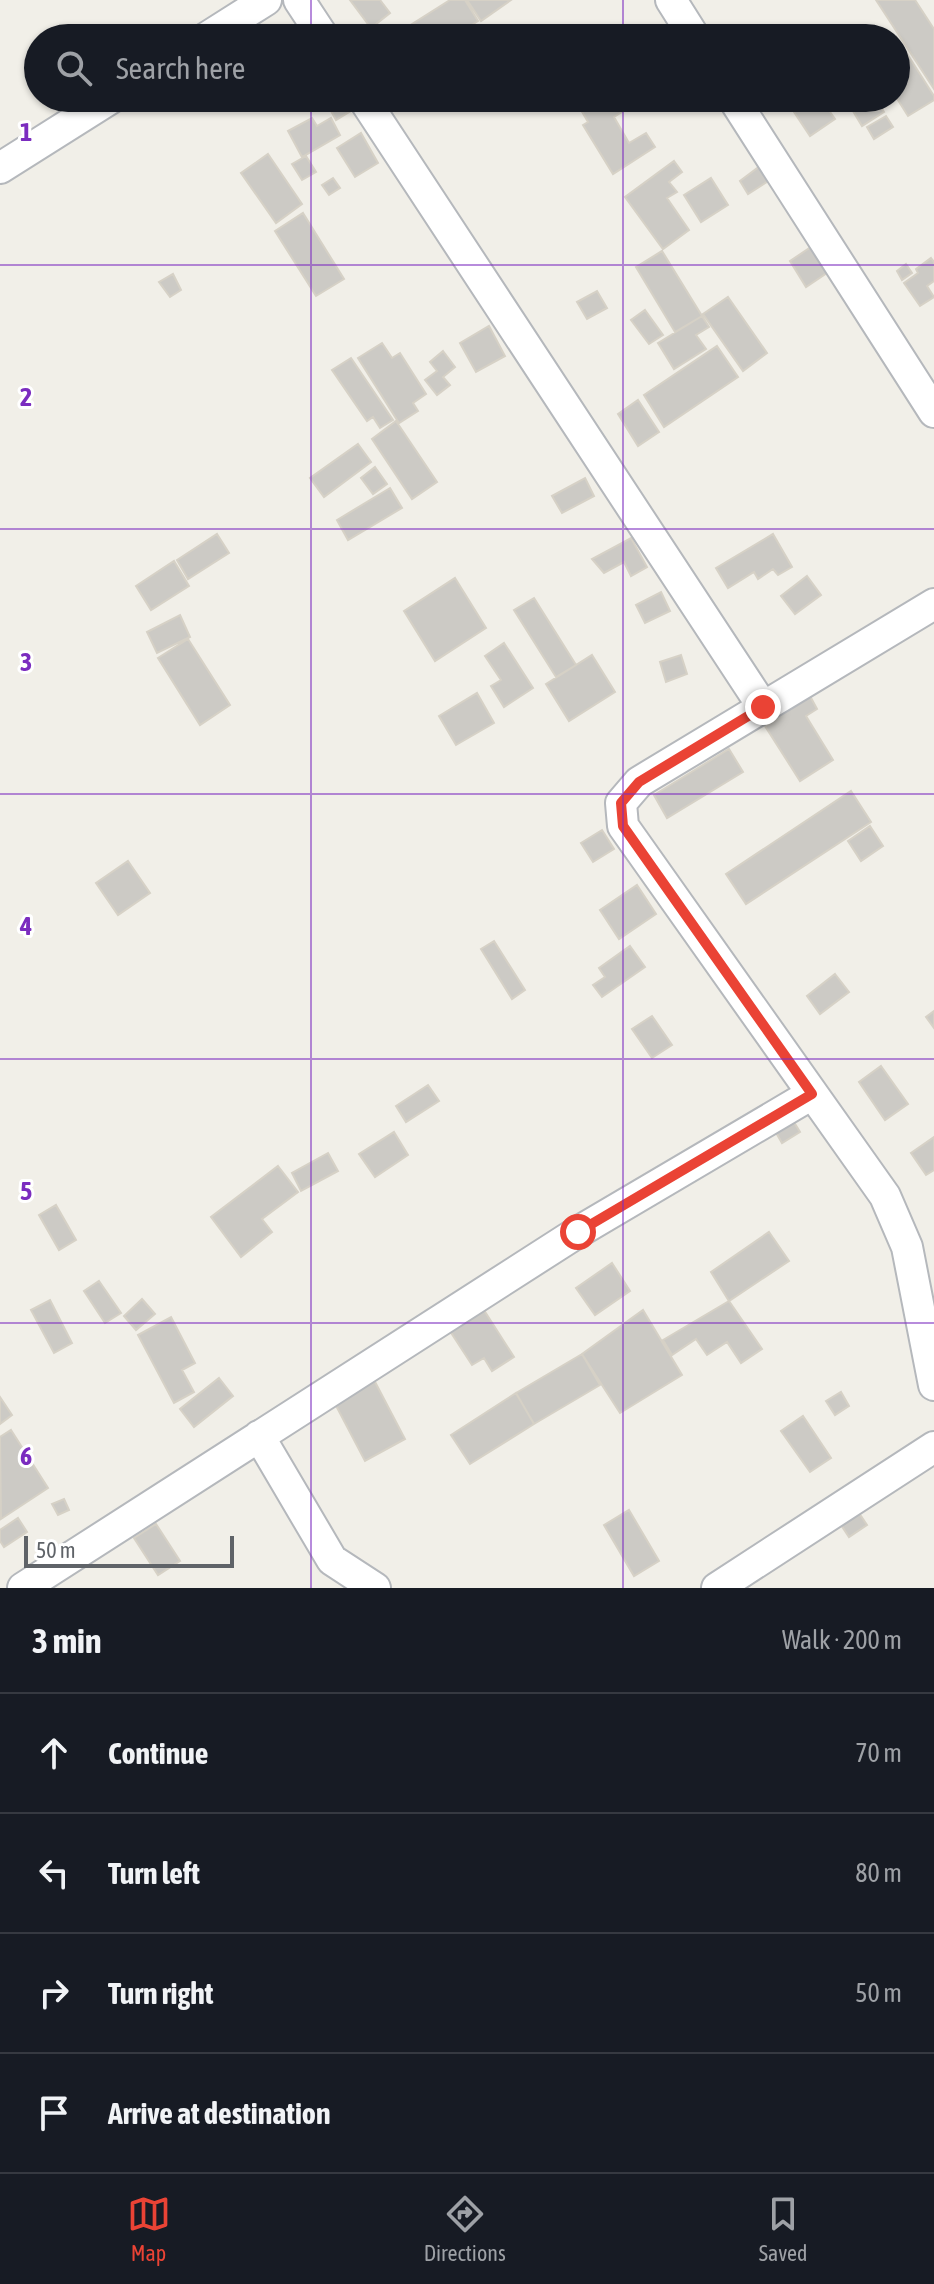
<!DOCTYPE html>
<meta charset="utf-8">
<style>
:root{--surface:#171b24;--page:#20242c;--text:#f1f3f6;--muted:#9ea1a6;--line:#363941;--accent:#ea4335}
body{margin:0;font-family:"Asap Condensed",sans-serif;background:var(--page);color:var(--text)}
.scale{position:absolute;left:24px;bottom:20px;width:210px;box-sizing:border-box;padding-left:8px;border:4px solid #5f6368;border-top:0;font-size:22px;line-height:28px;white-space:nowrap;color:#5f6368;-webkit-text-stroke:6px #fff;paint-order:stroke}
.stop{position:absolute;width:24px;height:24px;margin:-18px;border:6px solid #ea4335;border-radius:50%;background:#fff}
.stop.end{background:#ea4335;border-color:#fff;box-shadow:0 2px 8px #0008}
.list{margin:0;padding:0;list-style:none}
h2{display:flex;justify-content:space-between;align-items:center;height:104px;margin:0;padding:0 32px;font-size:34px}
h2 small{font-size:26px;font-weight:400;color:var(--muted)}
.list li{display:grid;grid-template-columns:52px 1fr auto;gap:24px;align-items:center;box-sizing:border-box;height:120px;padding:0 32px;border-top:2px solid var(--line)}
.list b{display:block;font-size:30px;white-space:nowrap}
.list em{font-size:26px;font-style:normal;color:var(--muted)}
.icon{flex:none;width:44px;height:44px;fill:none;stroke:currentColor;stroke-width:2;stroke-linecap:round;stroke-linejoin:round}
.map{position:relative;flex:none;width:934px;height:1588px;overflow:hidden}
.search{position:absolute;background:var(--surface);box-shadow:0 2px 6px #0004;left:24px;right:24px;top:24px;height:88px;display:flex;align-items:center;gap:20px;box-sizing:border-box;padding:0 28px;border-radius:44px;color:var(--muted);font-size:30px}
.sheet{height:584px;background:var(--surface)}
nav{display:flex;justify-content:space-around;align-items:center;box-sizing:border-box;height:112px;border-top:2px solid var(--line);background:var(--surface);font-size:22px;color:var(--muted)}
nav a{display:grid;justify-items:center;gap:4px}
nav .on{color:var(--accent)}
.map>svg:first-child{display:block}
.building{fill:#cccac5;stroke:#d6d1c6;stroke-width:2}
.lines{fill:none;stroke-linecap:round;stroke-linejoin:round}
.street-casing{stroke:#b5b8bc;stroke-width:34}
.street{stroke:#fff;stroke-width:30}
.route{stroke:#ea4335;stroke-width:10}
.grid{fill:none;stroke:#7b2cbf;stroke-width:2;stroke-opacity:0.55}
.grid-label{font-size:26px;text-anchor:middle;font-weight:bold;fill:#7b2cbf;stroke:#fff;stroke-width:6;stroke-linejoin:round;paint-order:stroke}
</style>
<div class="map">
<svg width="934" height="1588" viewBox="0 0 934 1588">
<rect width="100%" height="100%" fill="#f1efe8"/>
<path class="building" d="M350,0h30l10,13 -19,15z
M450,0h15l13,21 -27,17h-61z
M467,0h44l-30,21z
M876,0h39l19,29v60z
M897,38l37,58v4l-26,16 -12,-19z
M574,98h36l3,4 6,-4h16l3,4 -24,15 15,26 17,-10 9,14 -42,27 -30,-49 5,-3z
M807,98h13l15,21 -25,17 -18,-27z
M847,98h18l-13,8z
M875,98l9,14 -22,14 -9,-15z
M344,100l7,11 -15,9 -6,-11z
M886,116l7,11 -19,12 -7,-12z
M312,118l5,8 14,-8 9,17 -38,22 -14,-26z
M361,133l17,30 -23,14 -18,-29z
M268,154l34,50 -26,19 -35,-50z
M306,156l10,16 -14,8 -10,-16z
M674,161l8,11 -13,10 8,10 -10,6 22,32 -26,19 -38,-52z
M760,166l10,14 -22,14 -8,-13z
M333,178l7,10 -11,7 -7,-10z
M711,178l17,27 -27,17 -17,-27z
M303,213l41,66 -28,17 -41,-65z
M811,247l16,26 -21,14 -16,-26z
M662,251l40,65 -27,16 -39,-65z
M931,258l3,4v19l-7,5 7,11 -14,9 -16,-23 14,-10 -2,-4z
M906,264l6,9 -10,7 -5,-9z
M173,274l8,16 -11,7 -11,-15z
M597,291l10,17 -20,11 -10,-17z
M728,297l39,56 -24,18 -40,-57z
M645,310l18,25 -14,9 -18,-24z
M702,316l7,11 -13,8 10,14 -32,20 -16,-26z
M489,326l16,30 -29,16 -16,-29z
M382,343l10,15 8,-5 26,41 -13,9 5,8 -19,12 -41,-65z
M717,346l21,31 -74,50 -20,-32z
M443,351l12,16 -12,10 7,8 -13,10 -12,-15 12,-9 -7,-9z
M351,358l42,62 -13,8 -7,-11 -6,4 -35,-51z
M638,400l21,32 -21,14 -20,-32z
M396,421l41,61 -25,17 -40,-60z
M358,444l13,18 -47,35 -14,-19z
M375,467l12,17 -14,10 -12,-16z
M585,478l9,18 -32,17 -10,-17z
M390,488l12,20 -54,32 -11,-20z
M217,534l12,19 -41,26 -11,-19z
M773,534l19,33 -14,8 -5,-6 -15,10 -4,-7 -26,16 -12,-20z
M631,538l16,29 -16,9 -7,-14 -20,11 -12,-14z
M174,561l15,25 -38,24 -15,-24z
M807,576l14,19 -26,19 -14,-18z
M455,578l31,50 -51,33 -31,-50z
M661,592l9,19 -25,12 -9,-18z
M534,598l42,67 -20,12 -42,-67z
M180,615l10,22 -33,16 -10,-21z
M188,639l42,66 -30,20 -42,-67z
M504,643l29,45 -29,19 -13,-21 10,-6 -16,-24z
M592,655l23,37 -46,29 -23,-37z
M681,655l6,19 -21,8 -6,-20z
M477,693l17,30 -38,22 -17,-29z
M810,696l7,13 -11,7 27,44 -33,21 -35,-55z
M729,749l14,23 -76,46 -13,-23z
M851,791l20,31 -125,82 -20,-30z
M870,826l13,20 -22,15 -13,-20z
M602,830l12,19 -21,13 -12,-19z
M128,861l22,32 -32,22 -22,-32z
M637,885l19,29 -37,25 -19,-29z
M494,941l31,49 -13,9 -31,-50z
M630,946l15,21 -43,30 -9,-12 12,-8 -6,-9z
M835,974l14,18 -29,22 -13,-18z
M934,1011v17l-8,-11z
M652,1016l20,29 -20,13 -20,-29z
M881,1066l27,38 -23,16 -26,-38z
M428,1085l11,16 -33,21 -10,-16z
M789,1114l11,18 -18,11 -11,-19z
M394,1132l14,23 -33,22 -16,-23z
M934,1137v33l-8,5 -15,-22z
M328,1153l10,18 -37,20 -9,-18z
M278,1166l20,26 -36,27 10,13 -31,25 -30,-40z
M56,1205l20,35 -17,10 -20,-35z
M769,1232l20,29 -60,40 -18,-29z
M612,1263l18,28 -35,24 -19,-27z
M99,1281l22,32 -16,10 -21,-32z
M142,1299l13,15 -19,16 -12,-14z
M50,1300l22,43 -18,10 -23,-43z
M729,1301l33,48 -21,14 -14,-21 -20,13 -11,-16 -24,16 -9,-15z
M482,1307l32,50 -22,14 -8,-13 -12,7 -24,-37z
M643,1310l39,65 -62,38 -38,-59z
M171,1317l24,46 -13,7 12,22 -20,11 -36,-68z
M582,1354l18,31 -66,39 -18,-31z
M219,1378l14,18 -39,31 -14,-18z
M373,1378l32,61 -40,22 -32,-61z
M841,1392l8,14 -14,9 -9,-14z
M516,1393l18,31 -64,40 -19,-29z
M0,1397l12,18 -12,9z
M803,1416l28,42 -21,14 -29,-41z
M11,1430l37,58 -47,31 -1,-82z
M64,1499l5,11 -11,5 -6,-11z
M629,1510l30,51 -25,15 -30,-51z
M857,1510l10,15 -18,12 -10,-15z
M18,1518l9,14 -23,15 -4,-6v-11z
M156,1524l24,37 -22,14 -24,-37z"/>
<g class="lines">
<defs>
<path id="street" d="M299,0l25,38
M671,0l24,38
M206,38l60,-38
M363,98l400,609
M733,98l201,314
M0,168l111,-70
M934,604l-295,178 -18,21 2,23 262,370 22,51 27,138
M259,1436l73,124 43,28
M23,1588l555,-356 234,-138
M717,1588l217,-141"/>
</defs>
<use href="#street" class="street-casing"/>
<use href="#street" class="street"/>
</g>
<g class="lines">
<path class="route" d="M578,1232l234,-138 -189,-268 -2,-23 18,-21 124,-75"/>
</g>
<path class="grid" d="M311,0v38M623,0v38M311,98v1490M623,98v1490M0,265h934M0,529h934M0,794h934M0,1059h934M0,1323h934"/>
<g class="grid-label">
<text x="26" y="141">1</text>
<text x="26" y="406">2</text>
<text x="26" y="671">3</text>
<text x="26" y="935">4</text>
<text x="26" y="1200">5</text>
<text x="26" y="1465">6</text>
</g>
</svg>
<div class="scale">50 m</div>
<div class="stop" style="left:578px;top:1232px"></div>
<div class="stop end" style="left:763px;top:707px"></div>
<div class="search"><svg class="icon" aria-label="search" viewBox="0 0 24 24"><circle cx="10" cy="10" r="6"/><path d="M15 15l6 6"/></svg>Search here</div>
</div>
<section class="sheet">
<h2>3 min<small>Walk · 200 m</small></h2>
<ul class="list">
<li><svg class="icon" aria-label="ahead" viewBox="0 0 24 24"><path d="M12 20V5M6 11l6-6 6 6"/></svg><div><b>Continue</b></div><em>70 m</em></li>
<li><svg class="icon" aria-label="left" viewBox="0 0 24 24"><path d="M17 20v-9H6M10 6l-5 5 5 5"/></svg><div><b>Turn left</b></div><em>80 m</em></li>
<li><svg class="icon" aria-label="right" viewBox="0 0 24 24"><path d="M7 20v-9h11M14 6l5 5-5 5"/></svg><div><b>Turn right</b></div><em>50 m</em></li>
<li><svg class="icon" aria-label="arrive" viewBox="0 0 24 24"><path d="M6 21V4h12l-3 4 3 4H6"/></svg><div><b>Arrive at destination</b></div></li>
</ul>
</section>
<nav>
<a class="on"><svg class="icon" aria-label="map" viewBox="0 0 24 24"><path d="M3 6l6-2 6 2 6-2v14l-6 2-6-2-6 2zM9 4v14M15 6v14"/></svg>Map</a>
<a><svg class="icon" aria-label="directions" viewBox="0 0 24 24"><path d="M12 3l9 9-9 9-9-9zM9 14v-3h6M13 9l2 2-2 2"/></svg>Directions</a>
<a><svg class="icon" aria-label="saved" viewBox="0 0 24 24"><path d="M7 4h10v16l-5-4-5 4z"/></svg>Saved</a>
</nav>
